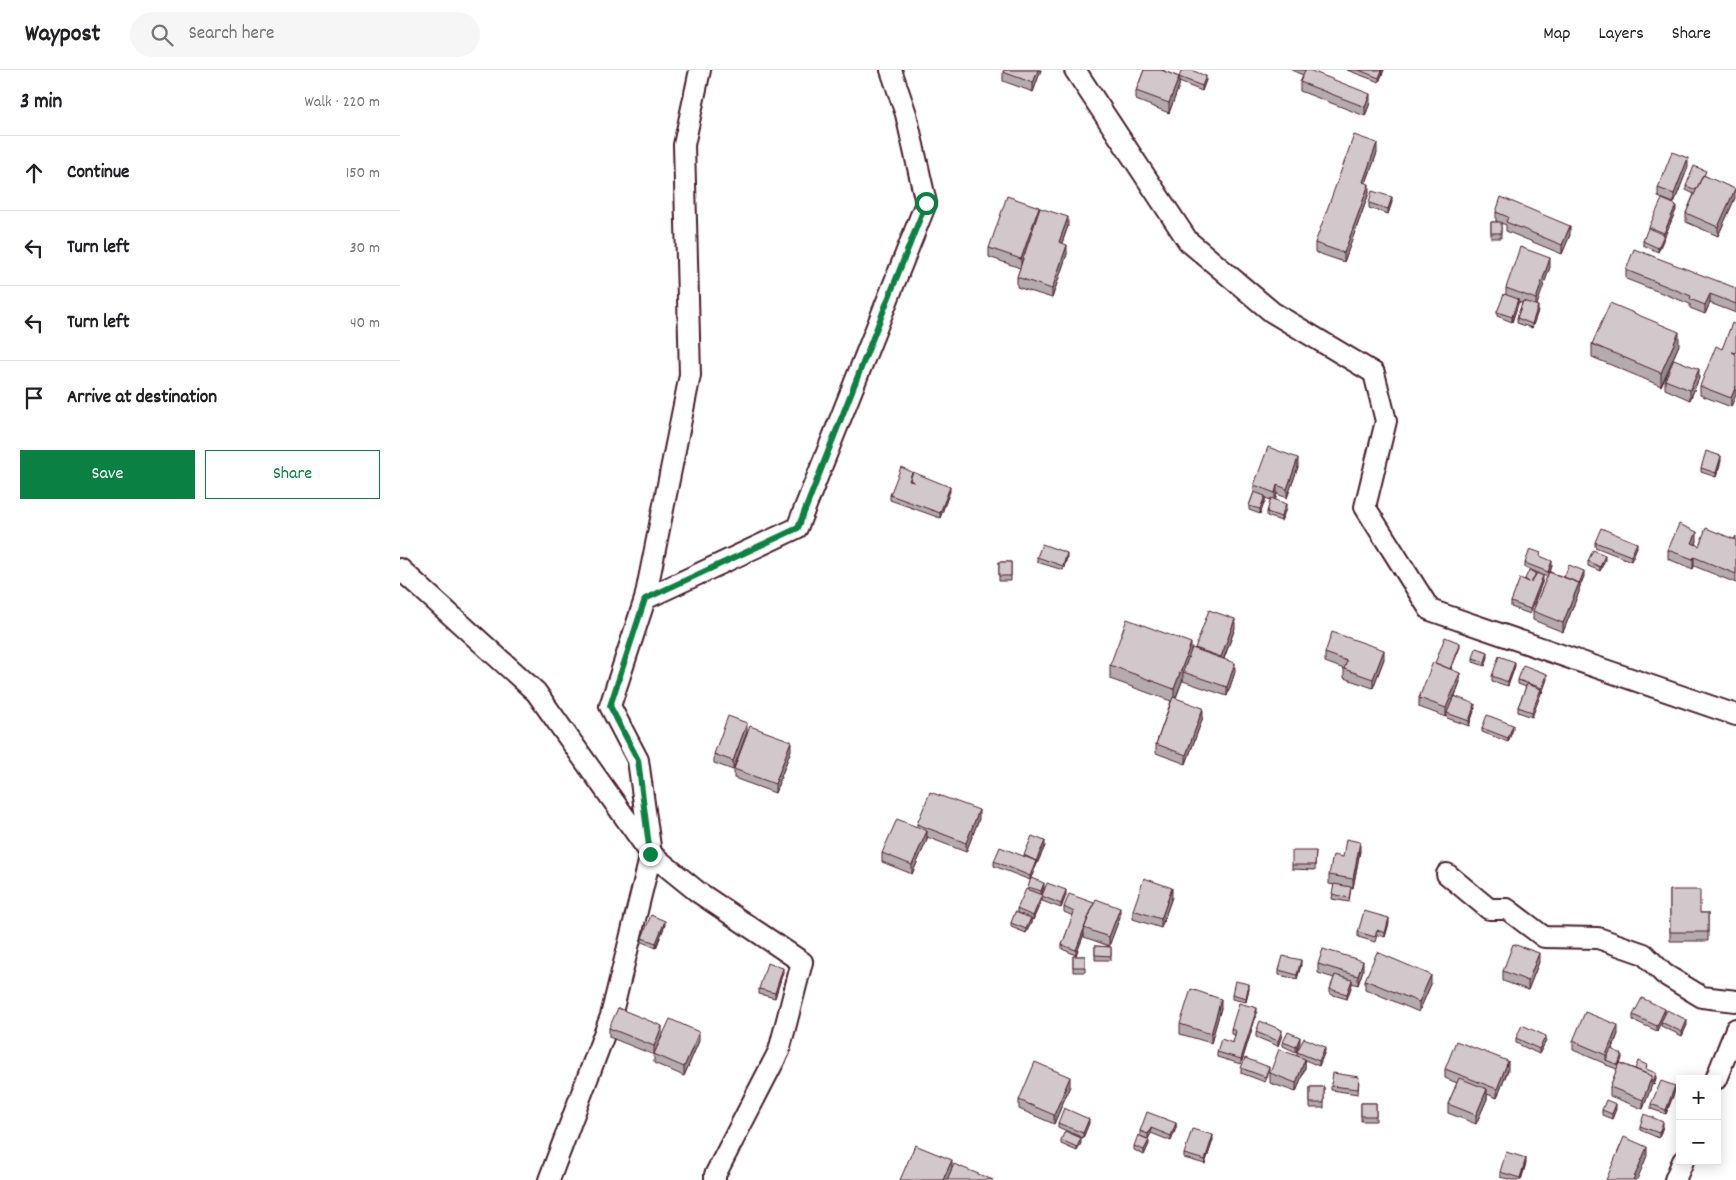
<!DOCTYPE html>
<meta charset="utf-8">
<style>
:root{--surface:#fff;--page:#f6f6f6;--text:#202124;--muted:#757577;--line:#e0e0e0;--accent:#0b8043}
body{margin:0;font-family:Dekko,sans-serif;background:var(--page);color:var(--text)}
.controls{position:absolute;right:15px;bottom:15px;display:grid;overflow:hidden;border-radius:0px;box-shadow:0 2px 12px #0003}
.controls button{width:45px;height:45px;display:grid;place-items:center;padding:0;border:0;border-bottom:1px solid var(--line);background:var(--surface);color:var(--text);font:25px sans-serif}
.stop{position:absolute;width:15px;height:15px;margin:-11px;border:4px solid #0b8043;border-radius:50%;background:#fff}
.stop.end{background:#0b8043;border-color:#fff;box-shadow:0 1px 5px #0008}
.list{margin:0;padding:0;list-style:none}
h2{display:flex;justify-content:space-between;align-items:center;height:65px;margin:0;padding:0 20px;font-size:21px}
h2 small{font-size:16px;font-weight:400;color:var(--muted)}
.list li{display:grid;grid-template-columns:32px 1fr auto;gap:15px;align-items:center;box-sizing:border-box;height:75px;padding:0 20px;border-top:1px solid var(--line)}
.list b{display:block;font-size:19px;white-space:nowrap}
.list em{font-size:16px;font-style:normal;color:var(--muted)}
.actions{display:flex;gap:10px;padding:15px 20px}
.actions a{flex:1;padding:11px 0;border:1px solid var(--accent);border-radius:0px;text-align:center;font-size:18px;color:var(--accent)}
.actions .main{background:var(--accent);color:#fff}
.icon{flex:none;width:28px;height:28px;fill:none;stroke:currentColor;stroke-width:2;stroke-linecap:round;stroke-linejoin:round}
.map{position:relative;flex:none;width:1336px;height:1110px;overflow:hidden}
header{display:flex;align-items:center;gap:30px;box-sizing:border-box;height:70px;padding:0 25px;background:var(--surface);border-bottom:1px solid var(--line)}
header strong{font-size:24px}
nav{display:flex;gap:28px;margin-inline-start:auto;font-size:18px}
.search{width:350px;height:45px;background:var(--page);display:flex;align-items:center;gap:12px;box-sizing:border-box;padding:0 18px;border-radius:28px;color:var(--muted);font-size:19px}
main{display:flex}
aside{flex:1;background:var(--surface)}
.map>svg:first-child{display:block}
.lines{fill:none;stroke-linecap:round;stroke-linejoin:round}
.minor-casing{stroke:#4a1f2b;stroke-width:24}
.minor{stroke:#fff;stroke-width:20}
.wall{fill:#b5abaf;stroke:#4a1f2b}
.shaded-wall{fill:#938b8e;stroke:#4a1f2b}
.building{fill:#d2c7cb;stroke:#4a1f2b}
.route{stroke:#0b8043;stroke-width:6}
</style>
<header>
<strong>Waypost</strong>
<div class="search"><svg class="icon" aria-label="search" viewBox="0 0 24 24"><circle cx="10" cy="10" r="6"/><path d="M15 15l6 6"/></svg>Search here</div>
<nav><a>Map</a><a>Layers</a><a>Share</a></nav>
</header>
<main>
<aside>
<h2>3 min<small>Walk · 220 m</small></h2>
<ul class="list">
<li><svg class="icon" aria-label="ahead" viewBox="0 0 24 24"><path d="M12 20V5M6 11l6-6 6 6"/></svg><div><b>Continue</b></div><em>150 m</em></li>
<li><svg class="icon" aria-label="left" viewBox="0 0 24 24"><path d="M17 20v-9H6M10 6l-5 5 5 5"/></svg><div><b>Turn left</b></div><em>30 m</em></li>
<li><svg class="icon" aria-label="left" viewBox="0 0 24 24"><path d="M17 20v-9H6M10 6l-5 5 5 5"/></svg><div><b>Turn left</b></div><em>40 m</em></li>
<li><svg class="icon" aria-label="arrive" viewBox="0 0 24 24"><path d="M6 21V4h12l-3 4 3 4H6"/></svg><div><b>Arrive at destination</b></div></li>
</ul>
<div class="actions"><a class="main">Save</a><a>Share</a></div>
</aside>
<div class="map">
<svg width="1336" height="1110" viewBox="0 0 1336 1110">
<rect width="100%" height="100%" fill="#fff"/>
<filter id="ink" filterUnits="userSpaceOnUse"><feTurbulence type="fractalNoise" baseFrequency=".02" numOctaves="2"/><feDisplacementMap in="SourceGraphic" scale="10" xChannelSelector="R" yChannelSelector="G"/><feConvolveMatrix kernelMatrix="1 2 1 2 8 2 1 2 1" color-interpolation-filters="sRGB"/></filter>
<g filter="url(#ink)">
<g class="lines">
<defs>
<path id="minor" d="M300,0l-16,75 6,230 -45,224 -35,107 28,54 13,94 47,38 104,70 -23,89 -64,124v5
M675,0l113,171 84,71 102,61 12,48 -21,86 65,103 306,105
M0,499l136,123 115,162 -40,162 -62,164
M245,529l152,-71 129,-325 -20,-89 -15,-44
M1047,804l42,35h18l37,28 54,1 46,16 20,20 38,23 34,4
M1316,1009l20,-50
M1275,1110l8,-19"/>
</defs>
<use href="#minor" class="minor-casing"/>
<use href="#minor" class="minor"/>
</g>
<path class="wall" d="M604,0h37l-8,22 -30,-11v-9z
M744,0h20v1l15,6 27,3 -4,11 -23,-9v4l-10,27 -33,-13v-9z
M891,0h18l61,33 -5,13 -65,-25v-9l3,-7z
M947,0h37l-5,12z
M977,83l-11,30 3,10 -25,69 -29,-10v-9z
M1288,97l-14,36 -16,-6v-9z
M1306,106l29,22 -17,38 -32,-14v-9l8,-19 -8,-4v-4z
M992,132l-4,12 -19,-6v-5z
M1276,140l-18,42 -15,-7v-4l6,-12v-2z
M639,142l29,14 -6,17 5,11 -15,44 -35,-11v-10l3,-9 -31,-11v-9z
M1096,142l74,23 -8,19 -56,-23v-6l-5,-2v15h-10v-16h7l-2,-1z
M1150,197l-14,38 2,6 -6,17 -15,-5v-5l5,-15 -4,-1v2l-6,18 -15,-6v-4l9,-17v-7z
M1226,200l110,18v25l-26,-10 -5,11 -15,-6v-4l-64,-25z
M1336,255l-5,82 -31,-12v-9z
M1192,274l87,1 -18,41 -69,-29z
M1299,308l-9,22 -25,-11v-9z
M1321,391l-5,16 -15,-5v-4z
M898,397l-11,31 -10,-4 -2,6 11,9 -5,12 -14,-5v-4l4,-12 -6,-2v3l-5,13 -11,-4v-4l5,-14v-7z
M512,405l38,16 -10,27 -50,-18v-5z
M1336,466v47l-42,-17 -1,3 -25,-10v-9l29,-9 -1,4 3,1 35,-7z
M1195,472l42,5 -6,14 -36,-14z
M637,487l30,1 -4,12 -26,-8z
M1141,487l11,9 -2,6 14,5 20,-1 -5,13v3l-16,40 -30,-12v-9l14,-34 -22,-10v-4z
M1205,490l-5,11 -12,-5v-5z
M599,492h12v19h-12z
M1136,506l7,4 -13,34 -19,-7v-5l14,-23z
M835,558l-11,31 11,13 -8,24 -44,-15v-2l-7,19 27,19 -17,47 -30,-11v-9l15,-43 -61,-22v-14l85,-16v-1z
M1060,577l-9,22 9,13 -5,14 20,12 -6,18 -22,-8v-3l-1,2 -27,-10v-9l16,-35z
M925,583l59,6 -11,29 -29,-10v-9l-19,-7z
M1088,587l-3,9 -12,-4v-4z
M1115,596l-7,20 -16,-5v-5z
M1147,609l-5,14 -1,-1 -9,25 -14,-5v-5l8,-20 -8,-3v-4z
M1082,658l31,1 -5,13 -26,-10z
M347,662l44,18 -16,43 -41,-15v-9l-1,1 -19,-7v-9z
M579,749l-13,33 -39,-15v3l-15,34 -30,-12v-9l35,-26v-3z
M645,776l-15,34 -36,-14v-5l30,-4v-2z
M916,781l-1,19 -23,-1v-4z
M960,781l-7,37h-2l-2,14 -17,-3 2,-14 -5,-1v-9l14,-18z
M628,817h16l-3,8h25l-5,13 -19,-7v-2l-9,21 -2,-1v4l-5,10 -15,-6v-4l6,-11v-3l11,-19z
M1270,820l30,23h8v28h-38z
M772,827l-11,31 -28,-9v-9z
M664,837l56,10 -11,29 -25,-9v-3l-8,21 -14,-6v-4l11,-29 -9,-4z
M989,853l-4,14 -8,-2 -2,7 -17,-5v-5z
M265,855l-9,23 -14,-6v-4z
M695,876l16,1v13h-16z
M673,886h12v16h-12z
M1139,892l-11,28 -25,-9v-10z
M918,894l45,6 -5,15 -6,-2 -5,16 -17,-5v-5l4,-11 -16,-5z
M901,895l-4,14 -18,-4v-5z
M383,902l-8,26 -16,-4v-5z
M965,910l66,4 -12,28 -54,-23z
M849,918l-3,14 -14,-3v-5z
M821,938l-10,35 -31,-9v-10z
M1265,939l-8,22 -24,-11v-5z
M857,943l-16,51 -24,-7v-5l16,-9 2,-8 -4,-1v-5z
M1261,952l26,3 -5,11 -21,-10z
M209,958l53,7 37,6 -15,35 -30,-13v-8l-45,-18z
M856,962l26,3 -4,11 -22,-9z
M1218,964l-6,16 10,8 -2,5 15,6 12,1 9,8 -2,7 -2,-1 -9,25 -33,-13v-9l7,-18 -11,-4v-1l-33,-14v-9z
M1116,968l30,3 -7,13 -23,-11z
M883,972h17l-4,10 -13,-6z
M925,981l-6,15 -14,-6v8l-9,24 -26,-9v-10l27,-17v-4z
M841,998l28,4 -4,10 -24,-9z
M1045,999l63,1 -11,28 -10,-4v5l-11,25 -28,-11v-9l9,-21 -12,-5z
M959,1011l-1,13 -27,-4v-4z
M670,1016l-16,38 -35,-15v-9z
M910,1017h14v21h-14z
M1275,1021l-9,23 -15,-5v-5z
M961,1033h15v18h-15z
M1216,1039l-4,10 -10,-4v-5z
M658,1053h31l-6,15 -25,-11z
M776,1053v5l-5,13 -20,-8 -3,6 -8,-3v-5z
M1240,1056h23l-4,12 -19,-8z
M661,1070l20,3 -4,8 -16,-7z
M813,1070l-8,24 -21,-6v-4z
M749,1074l-5,11 -10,-5v-4z
M1126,1093l-5,17h-9l-12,-3v-5z"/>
<path class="shaded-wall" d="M638,0h3l-8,22v-9z
M982,0h2l-5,12v-4z
M806,6v4l-4,11v-5z
M779,7v9l-10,27v-10z
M970,24v9l-5,13v-9z
M977,73v10l-14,38v-9z
M1288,88v9l-14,36v-9z
M969,114v9l-25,69v-9z
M1335,119v9l-17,38v-9z
M992,127v5l-4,12v-5z
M1276,135v5l-18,42v-4z
M639,137v9l-18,52v-9z
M668,147v9l-9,25v-9z
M1170,156v9l-8,19v-9z
M667,175v9l-15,44v-9z
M1150,188v9l-14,41v-9z
M1310,224v9l-5,11v-9z
M1118,229v5l-6,18v-5z
M1138,236v5l-6,17v-4z
M1279,262v13l-18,41v-13z
M1299,299v9l-9,22v-10z
M1336,316v9l-5,12v-9z
M1321,386v5l-5,16v-4z
M898,388v9l-11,31v-9z
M877,415v9l-2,8v-9z
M550,417v4l-10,27v-5z
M865,426v5l-5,13v-5z
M886,434v5l-5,12v-4z
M1297,462v9l-5,11v-9z
M1237,473v4l-6,14v-5z
M667,483v5l-4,12v-4z
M1205,485v5l-5,11v-4z
M1294,487v9l-1,3v-10z
M1152,491v5l-4,11v-5z
M1184,501v5l-5,13v3l-16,40v-9z
M1143,506v4l-13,34v-5z
M835,549v9l-14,38v-9z
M791,573v13l-8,16v7l-9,23v-13z
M1060,573v4l-12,29v-5z
M984,580v9l-11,29v-9z
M1088,582v5l-3,9v-4z
M1115,592v4l-7,20v-4z
M835,593v9l-8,24v-9z
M1060,603v9l-12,31h-1l-1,4v-9z
M1147,604v5l-5,14v-5z
M1141,619v5l-9,23v-5z
M1075,634v4l-6,18v-5z
M803,638v9l-17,47v-9z
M347,653v9l-14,38v-9z
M1113,655v4l-5,13v-4z
M391,671v9l-16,43v-9z
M579,740v9l-13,33v-9z
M527,761v9l-15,34v-9z
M645,771v5l-9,19v-4z
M960,772v9l-7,37v-9z
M636,791v5l-6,14v-4z
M644,813v4l-3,9v-5z
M772,818v9l-11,31v-9z
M666,820v5l-5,13v-4z
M642,825v4l-9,21v-4z
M720,838v9l-11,29v-9z
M631,848v5l-5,10v-4z
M989,848v5l-4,14v-4z
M265,851v4l-9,23v-5z
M684,859v5l-8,21v-5z
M1139,883v9l-11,28v-9z
M901,890v5l-4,14v-4z
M963,891v9l-5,15v-9z
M383,898v4l-8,26v-5z
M1031,905v9l-12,28v-10z
M952,910v5l-5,14v-5z
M849,914v4l-3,14v-4z
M821,929v9l-10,35v-9z
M857,938v5l-16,51v-5z
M1265,939v5l-8,17v-5z
M1287,950v5l-5,11v-4z
M1218,955v9l-11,27 -1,-1v-5z
M262,956v9l-8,20v-9z
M882,960v5l-4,11v-5z
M299,962v9l-15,35v-9z
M1146,966v5l-7,13v-5z
M900,967v5l-4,10v-5z
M925,977v4l-6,15v-5z
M1222,984v4l-4,12v-5z
M905,989v9l-9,24v-9z
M1108,991v9l-11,28v-9z
M869,997v5l-4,10v-5z
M1256,1003v5l-2,7v-5z
M1252,1006v9l-9,24v-9z
M670,1007v9l-16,38v-9z
M1275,1016v5l-9,23v-4z
M1087,1019v10l-11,25v-9z
M1216,1034v5l-4,10v-5z
M689,1049v4l-6,15v-5z
M1263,1052v4l-4,12v-5z
M776,1053v5l-5,13v-5z
M751,1058v5l-3,6v-5z
M813,1065v5l-8,24v-4z
M681,1068v5l-4,8v-4z
M749,1070v4l-5,11v-5z
M1247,1077v9l-10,24h-4z
M1126,1088v5l-5,17h-1z
M552,1090v14l-5,6h-4z"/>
<path class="building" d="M604,0h34l-5,13 -30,-11z
M744,0h17l18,7 -10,26 -33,-12z
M782,0h9l15,6 -4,10 -23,-9z
M905,0h4l61,24 -5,13 -65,-25z
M959,0h23l-3,8z
M954,65l23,8 -14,39 6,2 -25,69 -29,-10z
M1272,82l16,6 -14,36 -16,-6z
M1294,96l12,5 -2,5 -1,-1 -7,15 -10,-4z
M1303,105l32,14 -17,38 -32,-14z
M972,121l20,6 -4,12 -19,-6z
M607,126l32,11 -18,52 -32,-11z
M1101,127l69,29 -8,19 -56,-23 2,-5 -12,-5z
M1262,129l14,6 -12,28 -15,-6z
M640,138l28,9 -9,25 8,3 -15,44 -35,-12z
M1091,152h10v11h-10z
M1248,158l16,7 -6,13 -15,-7z
M1120,177l30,11 -14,41 -30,-11z
M1234,179l102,39v16l-26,-10 -5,11 -15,-6 1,-3 -65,-26z
M1104,224l14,5 -6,18 -15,-5z
M1123,231l15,5 -6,18 -15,-6z
M1210,233l69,29 -18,41 -69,-29z
M1332,253l4,2v28l-4,-1 4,2v32l-5,12 -31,-12 16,-40 6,3z
M1274,289l25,10 -9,21 -25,-10z
M868,377l30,11 -11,31 -10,-4 -2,8 -21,-8z
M1306,381l15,5 -5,17 -15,-5z
M501,397l11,5 -3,9 5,1 -4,-2 3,-8 37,15 -10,26 -50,-18z
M854,422l11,4 -5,13 -11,-3z
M871,428l15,6 -5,13 -14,-5z
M1279,454l18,8 -5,11 7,3 7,-18 30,12v34l-42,-17 -1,2 -25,-9z
M1201,458l36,15 -6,13 -36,-14z
M642,474l25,9 -4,13 -26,-9z
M1130,479l11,4 -1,3 12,5 -4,11 -23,-9z
M1193,480l12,5 -5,12 -12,-6z
M599,492h12v14h-12z
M1169,495l15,6 -5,13v-1l-15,-6z
M1129,500l7,3 -5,10 6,-10 6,3 -13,33 -19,-7 9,-24 9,4 -4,-3z
M1149,502l30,11 -16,40 -30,-12z
M809,540l26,9 -14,38 -26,-9z
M727,549l64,24 -17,46 -64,-24z
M932,562l52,18 -11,29 -29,-10 3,-8 -22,-8z
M1045,567l15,6 -10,26 -15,-6z
M792,578l43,15 -8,24 -44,-15z
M1076,578l12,4 -3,10 -12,-4z
M1099,586l16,6 -7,20 -16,-6z
M1033,592l27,11 -14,35 -27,-10z
M1123,595l24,9 -5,14 -24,-8z
M1127,614l14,5 -9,23 -14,-5z
M1054,626l21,8 -6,17 -22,-8z
M773,627l30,11 -17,47 -30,-11z
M1087,645l26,10 -5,13 -26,-10z
M328,646l19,7 -14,38 -19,-7z
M350,656l41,15 -16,43 -41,-15z
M530,722l49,18 -13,33 -49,-19z
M497,749l30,12 -15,34 -30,-12z
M632,766l13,5 -9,20 -12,-6z
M946,769l14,3 -7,37 -24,-4 4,-20 10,2z
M600,777l36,14 -6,15 -36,-15z
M892,781h24l-1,14h-23z
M631,808l13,5 -3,8 -13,-4z
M744,808l28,10 -11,31 -28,-9z
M647,813l19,7 -5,14 -19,-8z
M934,814l17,3 -2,11 -17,-4z
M626,819l16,6 -9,21 -16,-7z
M1270,820h30v23h8v19h-38z
M669,824l25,9 -18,47 -14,-5 12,-33 -10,-5z
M696,829l24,9 -11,29 -25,-9z
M964,841l25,7 -4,15 -8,-3 -2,7 -17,-5z
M615,842l16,6 -5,11 -15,-6z
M251,845l14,6 -9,22 -14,-5z
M1113,874l26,9 -11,28 -25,-10z
M695,876l16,1v9l-16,-1z
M923,879l40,12 -5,15 -40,-12z
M977,882l54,23 -12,27 -54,-22z
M673,886h12v11h-12z
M883,886l18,4 -4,15 -18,-5z
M367,893l16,5 -8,25 -16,-4z
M935,905l17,5 -5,14 -17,-5z
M835,911l14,3 -3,14 -14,-4z
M791,919l30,10 -10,35 -31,-10z
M1242,928l23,11 -8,17 -24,-11z
M839,933l18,5 -16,51 -24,-7 4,-13 12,4 3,-12 -5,-2z
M218,938l44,18 -8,20 -45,-18z
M1267,940l20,10 -5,12 -21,-10z
M1185,942l33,13 -12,30 -33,-14z
M270,949l29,13 -15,35 -30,-13z
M860,951l22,9 -4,11 -22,-9z
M1122,955l24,11 -7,13 -23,-11z
M888,962l12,5 -4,10 -13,-5z
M904,968l21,9 -6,14 -22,-9z
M1056,971l52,20 -11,28 -52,-20z
M879,979l26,10 -9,24 -26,-10z
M1211,979l11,5 -4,11 -12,-5z
M845,988l24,9 -4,10 -24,-9z
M1238,991l9,4 -1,4 10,4 -2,7h-2v-4l-17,-7z
M635,992l35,15 -16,38 -35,-15z
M1219,993l33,13 -9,24 -33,-13z
M933,1003l26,4 -1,12 -27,-3z
M1059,1008l28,11 -11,26 -28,-11z
M1261,1011l14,5 -9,24 -15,-6z
M910,1017h14v16h-14z
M1206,1030l10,4 -4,10 -10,-4z
M961,1033h15v13h-15z
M664,1038l25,11 -6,14 -25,-10z
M747,1042l29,11 -5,13 -20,-8 -3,6 -8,-3z
M1244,1044l19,8 -4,11 -19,-7z
M792,1059l21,6 -8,25 -21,-6z
M665,1061l16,7 -4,9 -16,-7z
M738,1065l11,5 -5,10 -10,-4z
M1224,1067l23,10 -14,33h-27z
M515,1075l37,15 -9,20h-43z
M1106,1082l20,6 -6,20 -20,-6z
M554,1094l39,16h-46z"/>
</g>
<g class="lines" filter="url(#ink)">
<path class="route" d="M250,784l-12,-94 -28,-54 35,-107 153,-71 128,-325"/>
</g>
</svg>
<div class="controls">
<button>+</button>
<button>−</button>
</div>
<div class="stop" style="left:526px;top:133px"></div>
<div class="stop end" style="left:250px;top:784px"></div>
</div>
</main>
